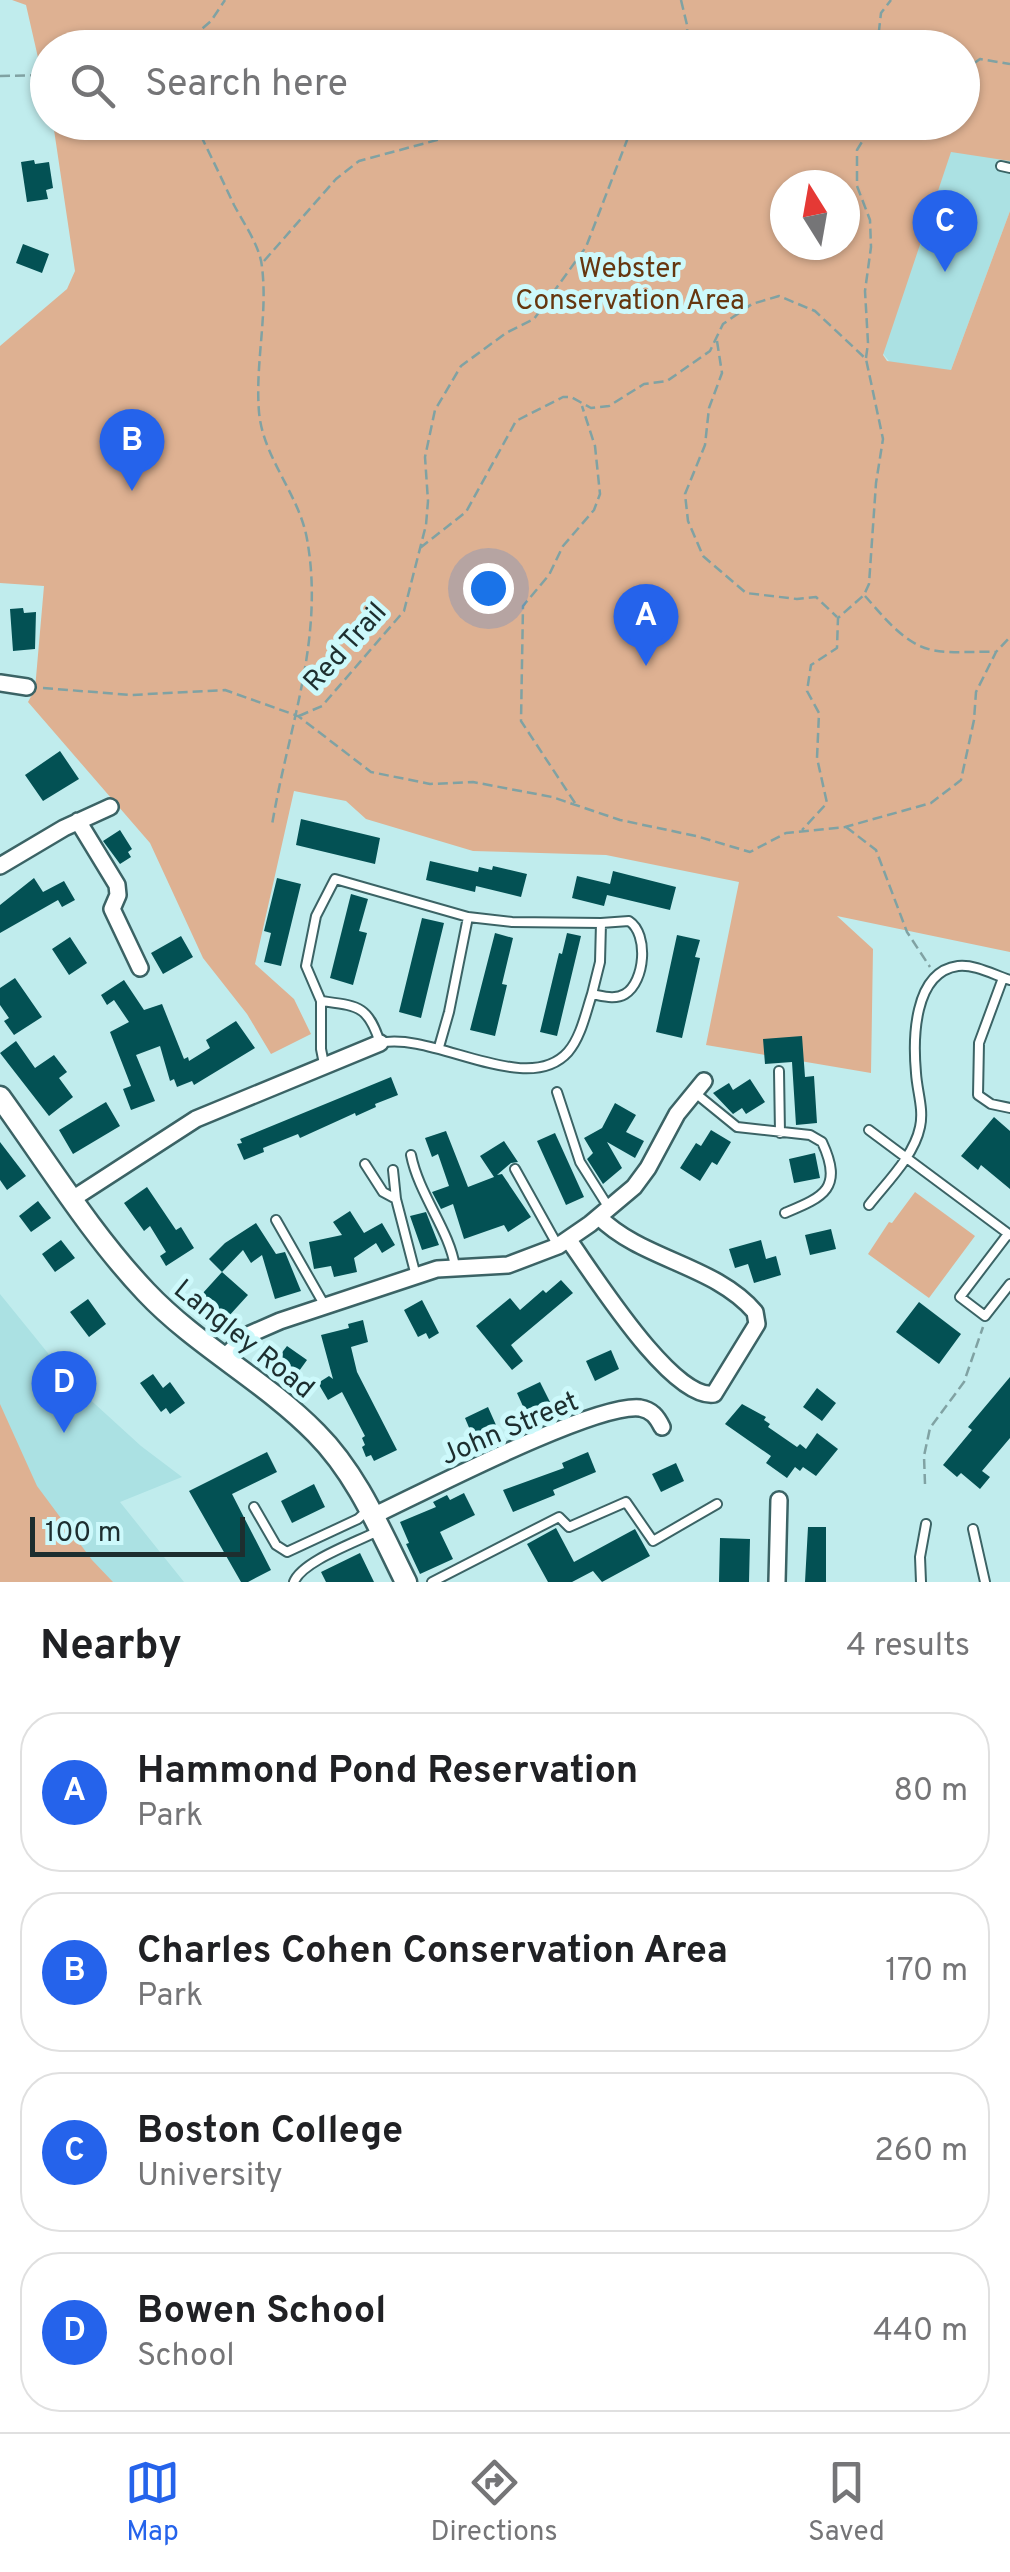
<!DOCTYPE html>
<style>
:root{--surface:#fff;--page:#f2f2f2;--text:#202124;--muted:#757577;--line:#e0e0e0;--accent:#2563eb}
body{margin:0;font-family:Overpass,sans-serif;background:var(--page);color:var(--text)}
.compass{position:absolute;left:770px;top:170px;width:90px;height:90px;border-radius:50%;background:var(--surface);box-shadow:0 2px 8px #0004;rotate:349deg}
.scale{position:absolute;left:30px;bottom:25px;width:215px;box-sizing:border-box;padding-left:10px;border:5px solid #1d2e2f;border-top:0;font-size:28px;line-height:35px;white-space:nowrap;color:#1d2e2f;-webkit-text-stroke:8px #cdf9fb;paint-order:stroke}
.you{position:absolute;left:488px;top:588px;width:35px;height:35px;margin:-25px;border:8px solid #fff;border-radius:50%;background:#1a73e8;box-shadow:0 0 0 15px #1a73e833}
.badge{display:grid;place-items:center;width:65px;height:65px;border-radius:50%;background:var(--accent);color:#fff;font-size:32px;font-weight:700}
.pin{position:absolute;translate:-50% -82px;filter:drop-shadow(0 2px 5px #0008)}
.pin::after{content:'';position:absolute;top:52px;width:35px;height:30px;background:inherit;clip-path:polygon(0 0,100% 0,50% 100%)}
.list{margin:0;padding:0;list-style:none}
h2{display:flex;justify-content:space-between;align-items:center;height:130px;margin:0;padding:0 40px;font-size:42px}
h2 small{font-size:32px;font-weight:400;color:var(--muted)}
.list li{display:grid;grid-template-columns:65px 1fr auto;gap:30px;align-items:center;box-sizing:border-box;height:160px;margin:0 20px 20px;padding:0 20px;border:2px solid var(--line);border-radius:40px}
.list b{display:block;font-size:38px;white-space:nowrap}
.list p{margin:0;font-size:32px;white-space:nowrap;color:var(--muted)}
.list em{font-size:32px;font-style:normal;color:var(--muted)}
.icon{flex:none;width:55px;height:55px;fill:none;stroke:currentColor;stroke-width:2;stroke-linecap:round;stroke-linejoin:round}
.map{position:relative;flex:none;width:1010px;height:1582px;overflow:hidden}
.search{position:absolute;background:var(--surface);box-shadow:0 2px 8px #0004;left:30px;right:30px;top:30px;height:110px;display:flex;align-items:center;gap:25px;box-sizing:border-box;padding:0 35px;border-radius:55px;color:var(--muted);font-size:38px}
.sheet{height:850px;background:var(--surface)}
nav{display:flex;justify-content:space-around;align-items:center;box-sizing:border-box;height:140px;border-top:2px solid var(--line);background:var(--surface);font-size:28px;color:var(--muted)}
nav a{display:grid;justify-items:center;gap:5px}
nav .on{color:var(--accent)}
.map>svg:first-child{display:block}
.built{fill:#abe1e3}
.green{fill:#deb192;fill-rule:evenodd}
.building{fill:#035154}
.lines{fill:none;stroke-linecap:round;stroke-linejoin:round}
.service-casing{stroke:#3b6365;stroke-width:12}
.minor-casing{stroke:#3b6365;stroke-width:20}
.tertiary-casing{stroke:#3b6365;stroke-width:25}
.path{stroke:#80a2a3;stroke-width:2.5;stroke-dasharray:10 5;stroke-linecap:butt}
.service{stroke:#fff;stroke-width:8}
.minor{stroke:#fff;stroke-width:15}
.tertiary{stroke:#fff;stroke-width:20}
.labels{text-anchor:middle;stroke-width:10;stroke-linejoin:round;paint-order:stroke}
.park-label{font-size:28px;fill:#66360f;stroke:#cdf9fb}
.street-label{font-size:28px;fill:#1d2e2f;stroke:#cdf9fb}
</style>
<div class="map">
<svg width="1010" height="1582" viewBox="0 0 1010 1582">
<rect width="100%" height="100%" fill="#c0eced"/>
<path class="built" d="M962,122l48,14v75l-65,175 -53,-21 -11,-14 15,-228z
M0,1294l73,90 68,62 41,31 -62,25 64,80h-184z"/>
<path class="green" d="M12,0h998v161l-59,-9 -68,203 4,6 64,9 59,-159v741l-173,-36 36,33 -2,124 -165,-28 33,-163 -133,-27 -133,-4 -107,-32 -20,-18 -52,-10 -39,173 39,35 17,35 -40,20 -24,-40 -44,-56 -53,-115 -122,-141 7,-13 9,-103 -44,-3v-237l67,-57 8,-18 -22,-148 909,-1v-74h-914l-1,49 -21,-92zM785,185h60v60h-60z
M915,1192l60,44 -46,62 -61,-44 21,-32 3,1z
M0,1404l37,82 55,74 21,22h-113z"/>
<path class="building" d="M34,160l1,4 14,-2 4,26 -7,2 2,9 -21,3 -6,-40z
M23,244l26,10 -7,19 -26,-10z
M23,608l1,5 12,-1 -1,37 -22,2 -3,-42z
M60,751l19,28 -36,22 -18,-26z
M301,819l79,19 -5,26 -79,-19z
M120,830l12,19 -4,3 3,5 -11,7 -17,-23z
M430,861l48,11 1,-5 13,3 1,-4 34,8 -6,23 -45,-11 -1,6 -49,-12z
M613,871l63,16 -6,23 -63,-15 -3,11 -32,-8 5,-22 33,8z
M34,878l9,14 21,-11 11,19 -13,7 -4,-7 -58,33v-28z
M277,878l24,6 -20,82 -17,-4 7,-29 -7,-2z
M351,894l17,5 -9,32 8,2 -14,52 -23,-7z
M422,918l22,5 -23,95 -22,-6z
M495,933l18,5 -11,46 5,1 -12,51 -25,-6z
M567,933l14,3 -24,100 -17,-4 19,-79 3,1z
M677,935l23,5 -5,17 5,1 -18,80 -26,-6z
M181,936l12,21 -30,17 -12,-21z
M70,937l17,26 -18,12 -17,-26z
M15,978l27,39 -28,18 -10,-14 5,-3 -9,-13v-17z
M124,980l20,30 18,-6 22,55 4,-2 1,4 21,-13 -4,-8 30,-19 19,27 -61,37 -2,-4 -15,6 -3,-8 -4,2 -10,-35 -24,9 19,46 -24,9 -8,-21 8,-3 -21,-54 19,-10 -15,-22 -7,5 -6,-10z
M802,1036l3,41 9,-1 3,47 -21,2 -4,-63 -27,2 -2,-25z
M16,1041l19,27 19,-13 13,17 -8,6 14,19 -24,19 -49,-63z
M391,1077l7,18 -23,9 1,3 -20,9 -1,-3 -55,25 -2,-4 -35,14 1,4 -20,8 -7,-16 5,-1 -2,-4z
M750,1079l15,23 -19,12 -4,-6 -9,6 -20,-21 16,-10 4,7z
M106,1102l14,24 -47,28 -14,-24z
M615,1103l21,12 -10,17 18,9 -9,17 -28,-16 15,26 -19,16 -16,-25 6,-6 -9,-15 18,-10z
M994,1117l16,14v58l-29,-24 -3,5 -17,-14z
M711,1130l20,12 -14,23 -5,-3 -12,19 -20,-13 16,-25 5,3z
M446,1131l22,56 26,-10 -14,-21 24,-15 14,21 -7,1 -14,12 5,-1 29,43 -23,15 -4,-7 -40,14 -11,-35 -12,5 -9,-17 17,-6 -11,-32 -6,3 -7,-19z
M555,1133l29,64 -18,8 -29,-64z
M0,1142l26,34 -19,14 -7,-10z
M815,1153l5,25 -26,5 -5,-24z
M147,1187l29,43 5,-3 13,21 -28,18 -6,-10 6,-4 -16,-26 -6,5 -20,-28z
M38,1201l13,17 -20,14 -12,-16z
M350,1211l14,22 18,-10 13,22 -13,8 -6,-10 -22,15 3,14 -23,5 -3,-11 -17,3 -5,-27 33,-7 -9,-13z
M426,1212l13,33 -17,5 -12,-34z
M256,1223l20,31 9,-2 16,39 -26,8 -13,-44 -11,8 -8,-13 -21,22 -13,-13 16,-16z
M831,1229l5,20 -26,6 -5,-20z
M61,1240l14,18 -20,14 -13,-18z
M761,1240l5,19 10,-3 5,19 -27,8 -6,-19 -13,4 -6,-19z
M222,1272l26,23 -20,22 -26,-23z
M561,1280l12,13 -62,52 12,16 -11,9 -36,-44 34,-28 10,12 23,-20 3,3z
M88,1299l18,25 -17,13 -19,-25z
M422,1300l17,33 -10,6 -3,-6 -8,4 -14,-27z
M919,1302l42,32 -22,30 -43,-32z
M363,1320l5,22 -17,5 6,25 40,78 -23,11 -3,-6 -5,2 -4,-10 3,-2 -3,-7 3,-2 -23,-44 -14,8 -10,-17 11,-7 4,3 -12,-44 28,-7 -1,-4z
M287,1346l20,14 -13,18 -20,-15z
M611,1350l8,19 -24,12 -9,-20z
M153,1374l10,14 7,-6 15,21 -15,11 -4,-6 -5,4 -21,-29z
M1010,1377v61l-28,33 8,6 -10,12 -19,-16 -4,4 -14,-12 29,-35 -4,-3z
M540,1382l10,20 -24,11 -9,-20z
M817,1388l19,15 -14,18 -19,-14z
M742,1404l24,13 -2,3 6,4 -2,3 29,20 3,-3 6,5 11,-16 21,16 -22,27 -13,-9 -3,4 -5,-4 -8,11 -21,-15 5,-7 -46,-32z
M488,1407l8,18 -23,12 -8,-19z
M267,1452l10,20 -45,22 39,76 -23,12h-7l-52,-91z
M588,1452l8,20 -43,18 2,5 -42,17 -10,-22 61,-22 -2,-5z
M676,1463l8,18 -23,11 -9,-18z
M314,1484l11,23 -33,16 -11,-22z
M464,1493l11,22 -35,17 13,27 -33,15 -14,-30 3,-1 -9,-21 36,-15 -3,-5 14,-7 3,5z
M808,1527h18v55h-21z
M556,1528l18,34 61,-33 15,27 -48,26 -9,-11 -21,11h-24l-21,-38z
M720,1538l30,1 -1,43h-30z
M360,1553l14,29h-48l-5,-10z"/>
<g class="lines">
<defs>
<path id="service" d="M1001,166l9,2
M1003,978l-24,65 -1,52 13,9 19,4
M321,1001c37,5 47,4 59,42 53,-12 147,55 188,9 13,-15 18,-40 24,-58 11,2 23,6 33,0 20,-12 24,-60 4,-73l-28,2 -1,39 -8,32
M439,1047l10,-35 19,-95 44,5 89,1
M324,1064l-3,-15v-48l-15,-35 10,-50 19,-37 133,38
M779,1071l1,62
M557,1092l23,70 29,46
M694,1092l43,35 73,8 12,7c22,47 1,55 -37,71
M869,1130l141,105
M411,1155c8,40 39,76 44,112
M365,1164l18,28 13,7
M515,1169l43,77
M393,1170l3,29 20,77
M869,1205c18,-23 45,-49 51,-78 4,-18 -3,-36 -4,-54 -3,-33 -3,-101 42,-107 17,-2 36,9 52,14
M276,1220l49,86
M1008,1234l-48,63 25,19 25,-32
M254,1507l22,38 11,7 71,-33 11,-10
M973,1529l12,53
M294,1582c8,-21 63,-40 84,-51
M432,1582l127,-65 10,10 57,-25 27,39 64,-37
M921,1582l-1,-25 6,-33"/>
<path id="minor" d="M0,683l27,4
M78,821l39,64 1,10 -6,14 28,59
M0,866l64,-38 46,-21
M74,1198l122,-79 184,-76
M568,1239c24,33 104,162 146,155l43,-70 -2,-12c-40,-47 -113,-52 -156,-95
M222,1359l26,-24 32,-14 157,-52 71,-4 50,-19 32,-22 44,-37 14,-19 29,-54 27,-33
M373,1516c49,-23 221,-113 267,-108 12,2 17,9 22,19
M777,1582l2,-82"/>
<path id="tertiary" d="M0,1097c47,65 91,137 146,195 51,54 118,88 170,141 41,41 64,97 90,149"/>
</defs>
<use href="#service" class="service-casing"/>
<use href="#minor" class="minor-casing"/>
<use href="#tertiary" class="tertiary-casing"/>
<path class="path" d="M681,0l6,25 1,23
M180,48l31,-27 14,-21
M877,48l4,-35 10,-13
M962,72l18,-13 30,5
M0,76l48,-1
M194,122c14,28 27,55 40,83 10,19 26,41 28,62 6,48 -7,96 -3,145 4,46 40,82 48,127 18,100 -19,189 -35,286
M264,261l72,-82 23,-18 145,-39
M717,341l5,32 -13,35 -4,37 -20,49 3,27 15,35 43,37 51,6 19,-2 21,20
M866,358l2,-15 -3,-52 6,-44 -1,-27 -13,-34v-36l17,-28
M420,548l46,-36 50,-91 47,-24h8l20,11 18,-2 35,-22 23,-3 43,-30 13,-27 29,-20 27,-8 36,15 51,48 17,80 -7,44 -7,101 -5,11 -26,23 -1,30 -26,17 -4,26 12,22 -2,45 10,45 -25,27
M865,596c18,20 39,48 67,54 20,4 44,1 64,2
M43,688l88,7 94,-5 73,26 73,56 59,12 43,-2 79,15 68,23 76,16 54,16 36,-19 59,-6 86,-24 30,-23 13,-60 2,-28 20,-40 14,-15
M299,716l23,-10 82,-95 22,-86 2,-24 -3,-44 10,-47 26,-44 45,-33 28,-14 52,-72 43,-112 2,-13
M575,803l-54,-82 2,-115 26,-31 14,-29 31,-36 6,-16 -5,-48 -13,-40
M846,827l30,23 31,82 23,35
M925,1484l-1,-28 6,-28 34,-46 19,-55"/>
<use href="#service" class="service"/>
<use href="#minor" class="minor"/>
<use href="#tertiary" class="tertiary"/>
</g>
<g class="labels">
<g class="park-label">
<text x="630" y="277">Webster<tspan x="630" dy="32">Conservation Area</tspan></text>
</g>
<g class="street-label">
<text transform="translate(344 646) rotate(-48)" y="10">Red Trail</text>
<text transform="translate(245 1338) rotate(39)" y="10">Langley Road</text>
<text transform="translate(509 1427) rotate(-23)" y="10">John Street</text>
</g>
</g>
</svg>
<svg class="compass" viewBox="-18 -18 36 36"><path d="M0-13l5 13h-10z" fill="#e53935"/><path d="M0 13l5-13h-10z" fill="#757577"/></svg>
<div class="scale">100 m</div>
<div class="you"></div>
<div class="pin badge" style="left:646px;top:666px">A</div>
<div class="pin badge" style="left:132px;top:491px">B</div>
<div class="pin badge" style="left:945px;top:272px">C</div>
<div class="pin badge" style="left:64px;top:1433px">D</div>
<div class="search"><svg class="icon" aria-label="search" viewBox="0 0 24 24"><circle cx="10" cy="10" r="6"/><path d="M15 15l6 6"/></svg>Search here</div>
</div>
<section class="sheet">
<h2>Nearby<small>4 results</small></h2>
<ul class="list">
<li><span class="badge">A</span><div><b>Hammond Pond Reservation</b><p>Park</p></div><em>80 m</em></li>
<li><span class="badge">B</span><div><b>Charles Cohen Conservation Area</b><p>Park</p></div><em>170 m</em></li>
<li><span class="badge">C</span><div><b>Boston College</b><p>University</p></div><em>260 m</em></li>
<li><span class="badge">D</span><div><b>Bowen School</b><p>School</p></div><em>440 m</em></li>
</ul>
</section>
<nav>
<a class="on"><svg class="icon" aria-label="map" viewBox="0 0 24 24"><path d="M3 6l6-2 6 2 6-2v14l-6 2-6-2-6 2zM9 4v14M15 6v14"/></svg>Map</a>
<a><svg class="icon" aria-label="directions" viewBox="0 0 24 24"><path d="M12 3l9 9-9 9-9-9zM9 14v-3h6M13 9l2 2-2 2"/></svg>Directions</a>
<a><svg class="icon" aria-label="saved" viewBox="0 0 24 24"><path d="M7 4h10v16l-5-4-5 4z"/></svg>Saved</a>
</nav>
